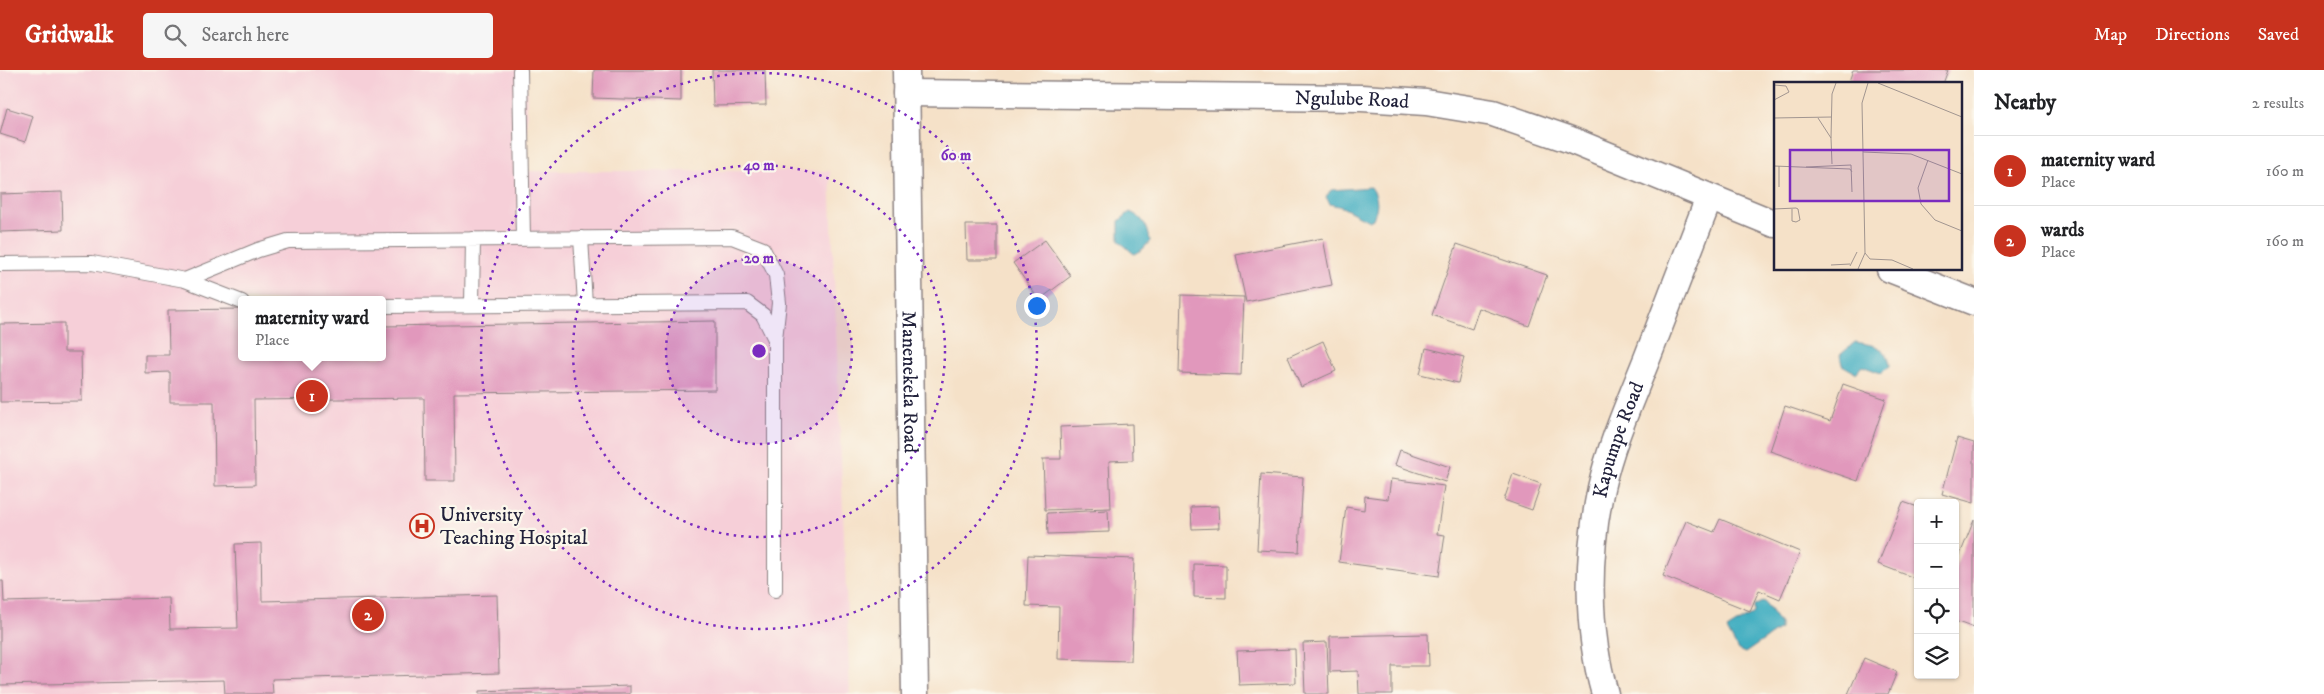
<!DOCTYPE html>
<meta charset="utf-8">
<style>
:root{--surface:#fff;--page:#f6f6f6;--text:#202124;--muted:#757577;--line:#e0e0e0;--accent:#c8321e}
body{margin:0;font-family:"IM FELL DW Pica",serif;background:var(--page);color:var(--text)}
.controls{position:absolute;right:15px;bottom:15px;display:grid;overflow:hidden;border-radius:5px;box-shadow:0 1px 4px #0004}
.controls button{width:45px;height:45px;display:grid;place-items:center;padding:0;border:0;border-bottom:1px solid var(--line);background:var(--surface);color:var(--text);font:25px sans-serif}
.you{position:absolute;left:1036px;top:235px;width:18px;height:18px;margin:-12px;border:4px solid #fff;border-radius:50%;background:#1a73e8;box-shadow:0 0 0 8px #1a73e833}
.badge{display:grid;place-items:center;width:32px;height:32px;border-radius:50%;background:var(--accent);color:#fff;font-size:16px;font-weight:700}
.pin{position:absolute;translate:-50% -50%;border:2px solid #fff;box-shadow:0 1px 5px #0006}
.popup{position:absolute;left:238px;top:226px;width:148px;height:65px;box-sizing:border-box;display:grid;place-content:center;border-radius:5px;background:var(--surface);filter:drop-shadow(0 1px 4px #0005);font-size:16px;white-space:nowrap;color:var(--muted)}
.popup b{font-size:19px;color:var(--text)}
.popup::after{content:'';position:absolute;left:50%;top:100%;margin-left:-10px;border:10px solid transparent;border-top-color:var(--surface)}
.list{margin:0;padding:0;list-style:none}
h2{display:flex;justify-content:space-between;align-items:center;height:65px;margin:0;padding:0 20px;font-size:21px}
h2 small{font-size:16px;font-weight:400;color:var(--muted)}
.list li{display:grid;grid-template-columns:32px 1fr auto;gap:15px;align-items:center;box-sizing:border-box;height:70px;padding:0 20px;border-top:1px solid var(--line)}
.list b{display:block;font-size:19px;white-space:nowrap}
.list p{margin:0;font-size:16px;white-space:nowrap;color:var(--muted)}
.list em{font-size:16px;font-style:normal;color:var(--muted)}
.icon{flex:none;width:28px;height:28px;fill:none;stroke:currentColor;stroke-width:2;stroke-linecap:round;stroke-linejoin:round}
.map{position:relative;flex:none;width:1974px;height:624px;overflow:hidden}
header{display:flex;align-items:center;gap:30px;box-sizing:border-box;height:70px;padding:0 25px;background:var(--accent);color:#fff}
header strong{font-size:24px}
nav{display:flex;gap:28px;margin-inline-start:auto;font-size:18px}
.search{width:350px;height:45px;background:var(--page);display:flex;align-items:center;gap:12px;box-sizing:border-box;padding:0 18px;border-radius:5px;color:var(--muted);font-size:19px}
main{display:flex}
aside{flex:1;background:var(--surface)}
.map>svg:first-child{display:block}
.built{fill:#f6cfd8;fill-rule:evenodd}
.water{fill:#43aec1;stroke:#32687e}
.building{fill:#e198bc}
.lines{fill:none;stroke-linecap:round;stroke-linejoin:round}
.service-casing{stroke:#8c8282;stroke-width:16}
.minor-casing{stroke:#8c8282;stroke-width:29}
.service{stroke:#fff;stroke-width:14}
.minor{stroke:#fff;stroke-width:26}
.ring{fill:none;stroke:#7b2cbf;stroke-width:2.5;stroke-dasharray:2.5 5}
.labels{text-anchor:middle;stroke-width:4.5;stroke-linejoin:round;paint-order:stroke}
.street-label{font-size:20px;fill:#22223b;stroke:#fbf7ec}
.poi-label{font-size:20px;fill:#22223b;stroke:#fbf7ec;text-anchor:start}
.inset-road{fill:none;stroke:#a19590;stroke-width:1}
.view{fill:#7b2cbf;fill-opacity:0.15;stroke:#7b2cbf;stroke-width:2.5}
.inset-edge{fill:none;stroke:#22223b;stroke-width:2.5}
.centre{fill:#7b2cbf;stroke:#fbf7ec;stroke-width:2.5}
.ring-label{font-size:15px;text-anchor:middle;font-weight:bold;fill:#7b2cbf;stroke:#fbf7ec;stroke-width:4.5;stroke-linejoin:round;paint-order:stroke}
</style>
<header>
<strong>Gridwalk</strong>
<div class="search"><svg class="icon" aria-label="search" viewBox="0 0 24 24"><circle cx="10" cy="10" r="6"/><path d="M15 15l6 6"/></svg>Search here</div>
<nav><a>Map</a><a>Directions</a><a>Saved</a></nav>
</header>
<main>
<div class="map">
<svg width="1974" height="624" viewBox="0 0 1974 624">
<rect width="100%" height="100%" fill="#fbf7ec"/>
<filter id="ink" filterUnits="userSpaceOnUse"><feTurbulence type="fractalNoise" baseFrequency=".02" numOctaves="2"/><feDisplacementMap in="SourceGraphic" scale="10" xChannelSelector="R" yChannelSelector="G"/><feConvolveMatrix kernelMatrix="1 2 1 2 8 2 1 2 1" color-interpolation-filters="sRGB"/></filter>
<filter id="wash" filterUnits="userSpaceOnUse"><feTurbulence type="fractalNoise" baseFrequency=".0096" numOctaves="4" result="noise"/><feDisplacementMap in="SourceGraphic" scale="20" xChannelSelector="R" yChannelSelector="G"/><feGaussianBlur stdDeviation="1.12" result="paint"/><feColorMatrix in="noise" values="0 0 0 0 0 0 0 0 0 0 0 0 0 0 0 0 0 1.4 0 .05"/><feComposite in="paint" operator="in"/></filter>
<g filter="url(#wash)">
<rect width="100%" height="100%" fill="#f5e1c8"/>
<path class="built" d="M0,0h527l-1,101h304l20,523h-850zM242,230h140v57h-140z"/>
<path class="water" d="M1371,117c8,11 7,19 2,32l-4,2 -27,-14 -12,-3 -4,-7 5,-7z
M1130,142c14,6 18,15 20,29l-7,8 -9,5 -15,-13v-20z
M1855,272c17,3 34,4 35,24l-9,7 -19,-7 -6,7 -14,-8 -2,-10z
M1764,531l16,23v5l-35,24 -7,-3 -11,-20 27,-17v-7z"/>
<g id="blocks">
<path class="building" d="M594,0h87v31l-88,-3z
M712,0h53l1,35 -53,1z
M1853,0h95l-5,14h-95z
M7,38l26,8 -8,26 -25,-8z
M62,122l1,38 -63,2v-38z
M966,155h31v35h-30z
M1323,168l9,47 -86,17 -10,-47z
M1045,170l26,36 -32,24 -26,-37z
M1457,174l90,31 -18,51 -50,-18 -7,21 -40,-14z
M1181,225l63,2 -3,78 -62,-2z
M242,239v48h140v-31l333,-5v69l-261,3 1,88h-30l-1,-83 -170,2 1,85 -40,1 -1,-84h-44v-30l-25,1v-18h24l-1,-45z
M64,253v29h17l1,49 -82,1v-78z
M1323,271l13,30 -35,16 -13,-30z
M1426,278l38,9 -6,26 -38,-9z
M1843,314l43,15 -28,82 -88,-30 15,-45 45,15z
M1132,354l1,36 -24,1 2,47 -66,2 -2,-51h18l-1,-32z
M1957,368l17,5v60l-32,-9z
M1400,380l50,17 -5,15 -50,-17z
M1261,404l42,3 -4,75 -42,-2z
M1513,404l28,10 -9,26 -28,-10z
M1391,409l53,7 -7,48 8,1 -6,41 -100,-14 7,-55 18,3 1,-14 23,3z
M1903,432l15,5 -1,72 -39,-15z
M1218,436l1,22 -27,1 -1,-22z
M1108,440l1,22 -61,2 -1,-21z
M1720,449l80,33 -20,47 -21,-9 -9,21 -87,-35 23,-55 28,11z
M1974,450v108l-19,-7v-54z
M261,473l1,58 235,-6 2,78 -227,6 1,15h-48l-1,-14 -224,5v-104h3l1,21 165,-4 1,31 68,-1 -3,-84z
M1028,485l106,4 -3,102 -73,-2 1,-52 -33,-1z
M1194,494l32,1v33l-32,-1z
M1428,564l1,32h-37v28h-33l-1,-23 -28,1v-36z
M1327,572l2,52h-24l-2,-51z
M1295,579l1,34 -57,2 -2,-34z
M1864,588l33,14 -9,22h-40z
M630,616v8h-151v-3z"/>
</g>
</g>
<g filter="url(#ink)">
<use href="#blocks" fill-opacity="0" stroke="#8c8282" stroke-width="1"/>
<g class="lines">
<defs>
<path id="service" d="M520,0l3,169
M581,168l4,66
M0,194l92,-1 93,17 57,22
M185,210l73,-30 30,-9 444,-4 31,12 13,26 3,28 -4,36v251
M472,235l1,-66
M382,236l365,-3 16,12 12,24"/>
<g id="minor">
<path id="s1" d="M906,0l9,624"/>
<path id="s2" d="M906,23l456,5 64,4 67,11 75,26 207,85"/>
<path d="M1890,199l84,33"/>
<path id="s3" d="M1605,624c-19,-66 -18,-139 -4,-206 10,-45 30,-89 47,-132 20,-53 41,-105 61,-158"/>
</g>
</defs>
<use href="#service" class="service-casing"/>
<use href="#minor" class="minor-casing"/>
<use href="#service" class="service"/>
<use href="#minor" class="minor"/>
</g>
</g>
<circle cx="759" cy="281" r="93" fill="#7b2cbf" fill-opacity=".12"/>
<g class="ring">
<circle cx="759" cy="281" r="93"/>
<circle cx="759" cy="281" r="186"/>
<circle cx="759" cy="281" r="278"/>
</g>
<defs>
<symbol id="hospital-ring" viewBox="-11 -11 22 22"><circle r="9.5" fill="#fbf7ec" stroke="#c8321e" stroke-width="1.5"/><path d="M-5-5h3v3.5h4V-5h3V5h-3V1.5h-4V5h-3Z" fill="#c8321e"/></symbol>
</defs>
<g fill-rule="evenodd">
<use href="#hospital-ring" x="408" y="442" width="28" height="28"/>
</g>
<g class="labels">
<g class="street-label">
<text dy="7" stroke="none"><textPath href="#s2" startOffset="446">Ngulube Road</textPath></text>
<text dy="7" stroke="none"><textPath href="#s1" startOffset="312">Manenekela Road</textPath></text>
<text dy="7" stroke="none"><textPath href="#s3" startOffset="259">Kapumpe Road</textPath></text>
</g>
<g class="poi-label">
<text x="440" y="451">University<tspan x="440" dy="23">Teaching Hospital</tspan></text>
</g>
</g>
<g transform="translate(1774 12)">
<rect width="188" height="188" fill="#f5e1c8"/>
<path class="inset-road" d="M104,1l84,34M0,3l12,1 3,6 -15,8M0,36l58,-1M44,36l13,20 1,26M57,56l1,-44 4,-11M89,70l48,2 51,20M154,78l-10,28 3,16 14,16 27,11M0,84l76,3 2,3M5,84v21M32,85l45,-2 1,27M0,127l22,-1 2,1 2,11 -4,2 -4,-1v-12M91,171l5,6 22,1 21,9M57,183l19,-1M76,184l7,-14M84,187l7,-16 -3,-150 6,-20"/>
<path class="view" d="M16,68h159v51h-159z"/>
<rect width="188" height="188" class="inset-edge"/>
</g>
<circle cx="759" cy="281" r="8" class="centre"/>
<g class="ring-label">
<text x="956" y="90">60 m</text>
<text x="759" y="100">40 m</text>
<text x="759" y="193">20 m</text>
</g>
</svg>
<div class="controls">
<button>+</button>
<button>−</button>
<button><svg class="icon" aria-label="locate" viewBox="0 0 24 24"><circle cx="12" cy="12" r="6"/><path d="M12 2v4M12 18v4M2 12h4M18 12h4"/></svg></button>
<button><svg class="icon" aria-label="layers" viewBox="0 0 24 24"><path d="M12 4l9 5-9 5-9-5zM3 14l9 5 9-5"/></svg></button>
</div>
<div class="you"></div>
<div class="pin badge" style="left:312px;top:326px">1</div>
<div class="popup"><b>maternity ward</b>Place</div>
<div class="pin badge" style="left:368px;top:545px">2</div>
</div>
<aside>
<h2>Nearby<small>2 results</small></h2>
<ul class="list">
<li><span class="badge">1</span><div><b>maternity ward</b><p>Place</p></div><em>160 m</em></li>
<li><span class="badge">2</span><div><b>wards</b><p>Place</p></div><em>160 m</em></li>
</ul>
</aside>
</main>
